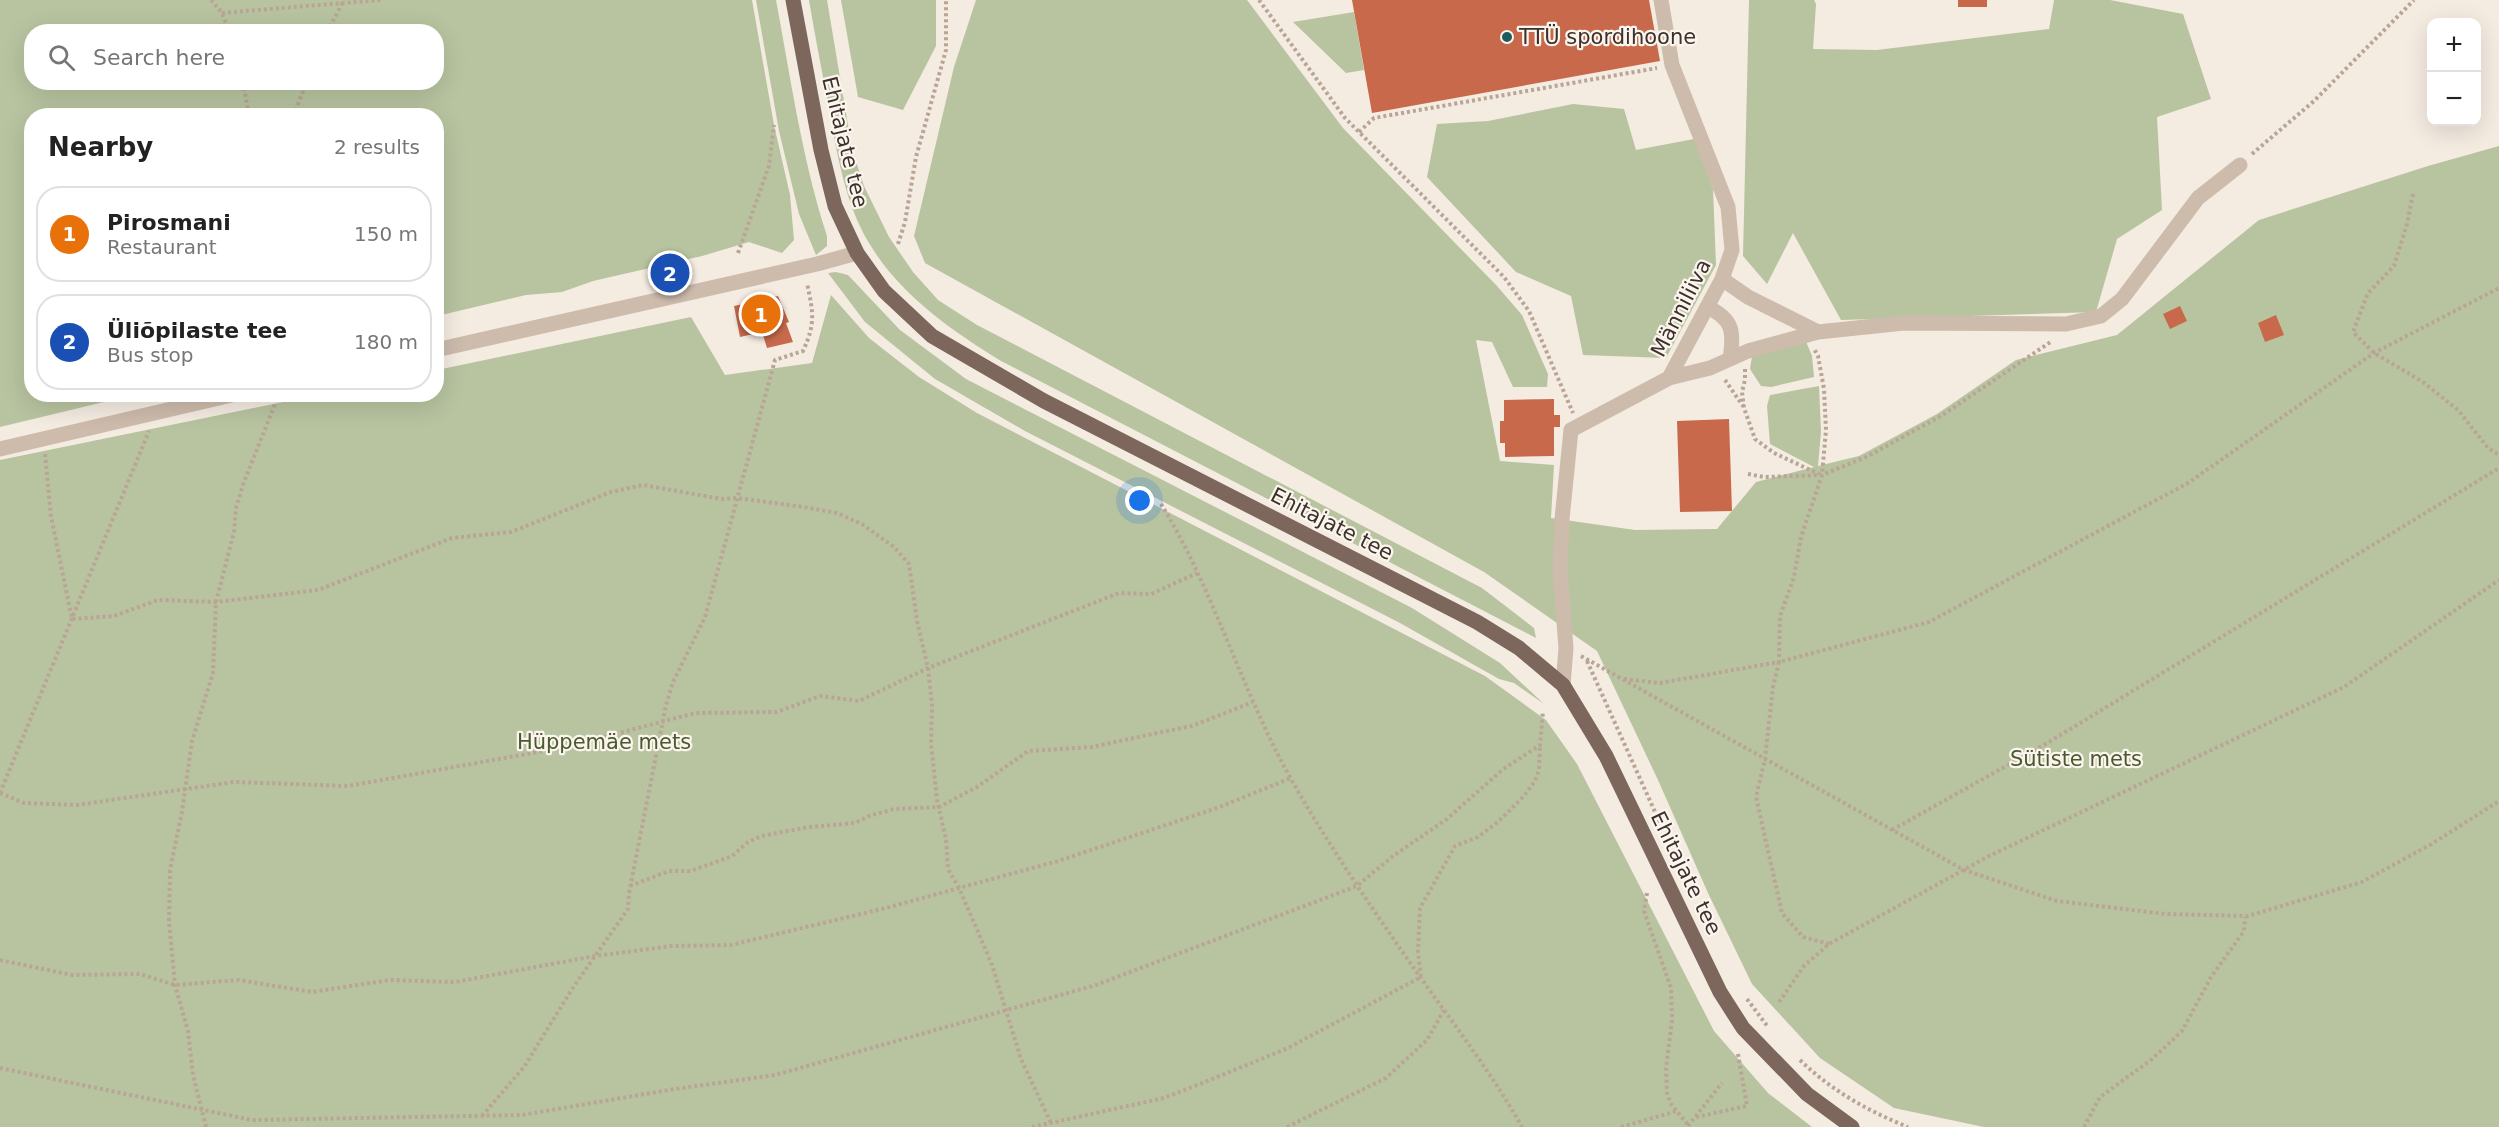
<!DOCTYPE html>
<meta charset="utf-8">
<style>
:root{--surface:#fff;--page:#f6f6f6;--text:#222;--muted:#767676;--line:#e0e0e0;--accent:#1a73e8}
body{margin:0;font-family:"DejaVu Sans",sans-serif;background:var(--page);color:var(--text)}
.controls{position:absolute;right:18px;top:18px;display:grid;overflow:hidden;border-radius:12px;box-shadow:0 6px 24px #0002}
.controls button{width:54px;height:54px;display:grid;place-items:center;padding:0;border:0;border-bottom:2px solid var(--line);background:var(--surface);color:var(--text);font:30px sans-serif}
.you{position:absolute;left:1140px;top:501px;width:21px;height:21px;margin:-15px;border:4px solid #fff;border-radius:50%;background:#1a73e8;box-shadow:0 0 0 9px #1a73e833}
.badge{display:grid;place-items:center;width:39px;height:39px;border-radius:50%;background:var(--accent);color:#fff;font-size:20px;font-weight:700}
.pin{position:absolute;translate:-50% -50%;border:3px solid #fff;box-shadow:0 2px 6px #0006}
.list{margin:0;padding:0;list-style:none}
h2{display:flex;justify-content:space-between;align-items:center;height:78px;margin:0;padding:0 24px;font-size:26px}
h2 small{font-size:20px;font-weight:400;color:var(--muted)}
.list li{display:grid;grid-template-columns:39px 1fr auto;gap:18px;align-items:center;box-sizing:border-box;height:96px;margin:0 12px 12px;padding:0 12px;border:2px solid var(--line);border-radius:24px}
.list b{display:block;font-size:22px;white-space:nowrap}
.list p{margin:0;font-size:20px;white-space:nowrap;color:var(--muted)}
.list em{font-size:20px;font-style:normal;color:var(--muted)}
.icon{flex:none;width:33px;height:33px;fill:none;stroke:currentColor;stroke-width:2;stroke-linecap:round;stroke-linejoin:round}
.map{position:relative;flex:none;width:2499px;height:1127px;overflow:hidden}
.search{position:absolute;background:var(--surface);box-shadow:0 6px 24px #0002;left:24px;top:24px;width:420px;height:66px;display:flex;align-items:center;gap:15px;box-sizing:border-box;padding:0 21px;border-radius:24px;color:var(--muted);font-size:22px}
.panel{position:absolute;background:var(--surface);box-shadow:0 6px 24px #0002;left:24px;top:108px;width:420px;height:294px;border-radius:24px}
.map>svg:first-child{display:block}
.green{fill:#b8c4a0;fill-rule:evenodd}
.building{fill:#c8694b}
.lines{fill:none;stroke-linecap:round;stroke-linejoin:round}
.path{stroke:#b9a596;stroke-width:4;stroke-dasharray:3 3;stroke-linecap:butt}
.minor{stroke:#cdbbac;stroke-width:15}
.major{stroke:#7d675c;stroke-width:15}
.poi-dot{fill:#1f5a5e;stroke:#fbf5ee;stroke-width:2}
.labels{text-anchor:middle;stroke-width:4.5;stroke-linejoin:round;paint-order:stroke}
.poi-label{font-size:21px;fill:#3b302b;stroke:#fbf5ee;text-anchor:start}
.street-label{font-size:21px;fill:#3b302b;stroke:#fbf5ee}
.park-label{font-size:21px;fill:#4a5a2e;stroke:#fbf5ee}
</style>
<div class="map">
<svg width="2499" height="1127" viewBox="0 0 2499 1127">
<rect width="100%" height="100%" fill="#f4ebe1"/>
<path class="green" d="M0,0h752l22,125 16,70 4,45 -12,13 -33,-11 -47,14 -109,25 -31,11 -36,3 -89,21 -1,-200h-404v278l101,1 -133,32zM32,32h404v50h-404z
M756,0h20c15,80 26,159 51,236v10l-11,9 -17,-41 -20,-83z
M809,0h18l25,149 12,37 25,51 24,35 25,28 39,25 505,263 52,40 2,10 -535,-277c-50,-31 -101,-66 -132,-118 -24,-40 -32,-89 -40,-135 -7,-36 -14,-72 -20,-108z
M841,0h95v46l-33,64 -45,-13z
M976,0h271l96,128 154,158 25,29 26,59 -1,13h-34l-21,-45 -16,-2 24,121 54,4 -3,53 84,12 82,-1 39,-47 58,-15 -44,-23 -3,-38 3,-11 49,-9 2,46 -3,34 41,-10 78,-42 79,-54 101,-25 142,-115 169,-54 71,-20v981h-515l-90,-19 -74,-50 -68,-74 -44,-91 -50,-113 -61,-129 -113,-79 -559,-309 -11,-27 40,-169z
M1749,0h65l2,4 -3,45 64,1 172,-21 5,-29h56l73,14 28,85 -54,18 5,93 -45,29 -21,73 -255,8 -48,-87 -26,51 -24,-28z
M1354,12l10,58 -18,3 -53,-51z
M1573,104l51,5 12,41 58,-11 19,50 3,76 -50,93 -83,-3 -12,-59 -55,-24 -89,-95 10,-53 51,-3z
M836,272l12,3 52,55 66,49 446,229 88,55 44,41 -30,-21 -15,-4 -99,-56 -375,-192 -90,-52 -70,-57 -37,-49z
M831,295l38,43 50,39 58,36 508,263 61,44 31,44 137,267 54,62 44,34h-1812v-667l317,-65 119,-1 1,-24 254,-53 34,58 87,-12z
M1805,339l7,17 2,21 -43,10 -10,-1 -11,-17 3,-19z"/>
<path class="building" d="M1352,0h297l11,61 -288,52z
M1958,0h29v7h-29z
M778,296l11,26 -3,1 7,19 -26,6 -5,-16 -22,5 -6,-31z
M2180,306l7,15 -17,8 -7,-15z
M2276,315l8,20 -19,7 -7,-19z
M1554,399v16h6v12h-6v29l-49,1v-14h-5v-22h4v-21z
M1729,419l3,92 -52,1 -3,-91z"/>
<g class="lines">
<path class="path" d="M211,0l11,13 8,19
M1259,0l86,118 159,159 25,34 44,102
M222,13l158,-13
M327,32l17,-32
M243,82l6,34
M293,116l14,-34
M1359,132l15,-14 283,-50
M2252,154l62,-53 100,-101
M2413,194l-6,30 -13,42 -26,27 -15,39 21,21 49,29 35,28 30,38 11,7
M898,244l7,-22 11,-65 30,-107v-50
M738,253l31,-87 5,-41
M1745,369v11l-3,12 2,16 11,31 19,14 45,21
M1725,380l18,26
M45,454l6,62 21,103 42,-3 44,-16 58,2 102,-12 134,-52 59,-6 100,-40 32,-7 79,14 15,-1 67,9 33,6 25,11 32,23 15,17 8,57 11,47 4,37 -1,38 6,57 9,39 2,30 11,19 17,39 16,38 29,94 30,64
M1748,474l16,3 58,-2 44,-18 75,-41 111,-75
M1161,504c53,86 80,186 130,275 40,71 87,138 134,205 34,47 69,93 97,143
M1581,656l383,214 93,31 109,13 82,2 114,-34 68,-37 69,-44
M1587,661l73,162
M1624,679l36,4 119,-21 1,-46 14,-39 7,-40 21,-62 4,-45 -2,-41 -6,-33 -4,-7
M0,793l24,10 53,2 157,-23 114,4 218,-39 129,-34 82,-1 43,-16 39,5 69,-33 191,-75 32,1 46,-21
M0,793l149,-362
M1892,830l157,-88 450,-274
M630,886l39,-15h22l41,-15 16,-14 13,-6 48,-9 46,-4 14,-7 25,-7 45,-2 38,-20 51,-36 64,-4 65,-14 35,-7 61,-24
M1647,893l-3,18 27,77 1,33 -6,47 1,25 4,11 18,22
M1829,944l-26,-7 -21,-24 -26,-116 9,-38 8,-72 6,-25 150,-40 259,-139 186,-130 125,-65
M0,960l72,15 68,-1 35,11 64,-5 73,12 78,-12 65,2 140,-26 77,-10 59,-1 155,-37 172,-47 159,-53 74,-30
M1747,999l21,28
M1779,1002l25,-36 25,-22 158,-87 357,-170 155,-107
M1800,1060c32,31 68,51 108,67
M0,1068l252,52 270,-5 153,-26 100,-14 321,-90 261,-99 36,-30 54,-37 55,-49 38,-25 3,-34
M482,1116l42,-49 48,-78 56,-80 1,-16 37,-188 7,-23 32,-65 70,-257 28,-9c13,-28 10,-39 4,-68
M1696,1117l51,-11 -9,-52
M1688,1126l34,-43
M206,1127l-13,-52 -5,-44 -13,-46 -6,-64 1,-51 12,-58 10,-71 21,-68 3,-71 18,-70 2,-24 8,-26 35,-88
M1032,1127l132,-29 46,-18 78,-32 133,-71 -3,-25 2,-44 35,-62 23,-9 20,-15 26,-26 11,-15 4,-11 1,-25
M1287,1127l99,-49 41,-38 17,-30
M1621,1127l56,-16
M2084,1127l16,-30 51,-37 31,-29 29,-54 33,-46 1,-14"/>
<path class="minor" d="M1722,279l26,18 70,35
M1707,307c27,12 27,26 23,52
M436,350l381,-86 40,-11
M1669,378l41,-10 38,-17 70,-19 86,-9 162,1 35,-8 21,-17 76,-101 42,-33
M0,449l236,-55
M1563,685l3,-37 -6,-77 2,-52 9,-89 98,-52 53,-99 10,-29 -4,-43 -56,-142 -11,-65"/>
<path class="major" d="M793,0l28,150 14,56 22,47 27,38 48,45 112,65 433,221 42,26 44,37 43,71 114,236 23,36 64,66 45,33"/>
</g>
<circle class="poi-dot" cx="1507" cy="37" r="6"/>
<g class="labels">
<g class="poi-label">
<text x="1519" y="44">TTÜ spordihoone</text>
</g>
<g class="street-label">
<text transform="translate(845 142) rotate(76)" y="7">Ehitajate tee</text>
<text transform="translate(1681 308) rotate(-63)" y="7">Männiliiva</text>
<text transform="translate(1332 524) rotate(27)" y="7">Ehitajate tee</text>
<text transform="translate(1686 873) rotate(64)" y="7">Ehitajate tee</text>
</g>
<g class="park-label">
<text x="604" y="749">Hüppemäe mets</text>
<text x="2076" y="766">Sütiste mets</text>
</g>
</g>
</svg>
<div class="controls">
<button>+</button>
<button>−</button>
</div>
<div class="you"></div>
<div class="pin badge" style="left:761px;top:314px;background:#e8710a">1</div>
<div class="pin badge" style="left:670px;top:273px;background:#1a4fb4">2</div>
<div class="search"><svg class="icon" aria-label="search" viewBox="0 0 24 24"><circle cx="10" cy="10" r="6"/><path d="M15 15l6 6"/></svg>Search here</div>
<section class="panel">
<h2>Nearby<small>2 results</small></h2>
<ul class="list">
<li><span class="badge" style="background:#e8710a">1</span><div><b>Pirosmani</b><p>Restaurant</p></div><em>150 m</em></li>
<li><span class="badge" style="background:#1a4fb4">2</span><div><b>Üliõpilaste tee</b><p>Bus stop</p></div><em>180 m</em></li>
</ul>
</section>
</div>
